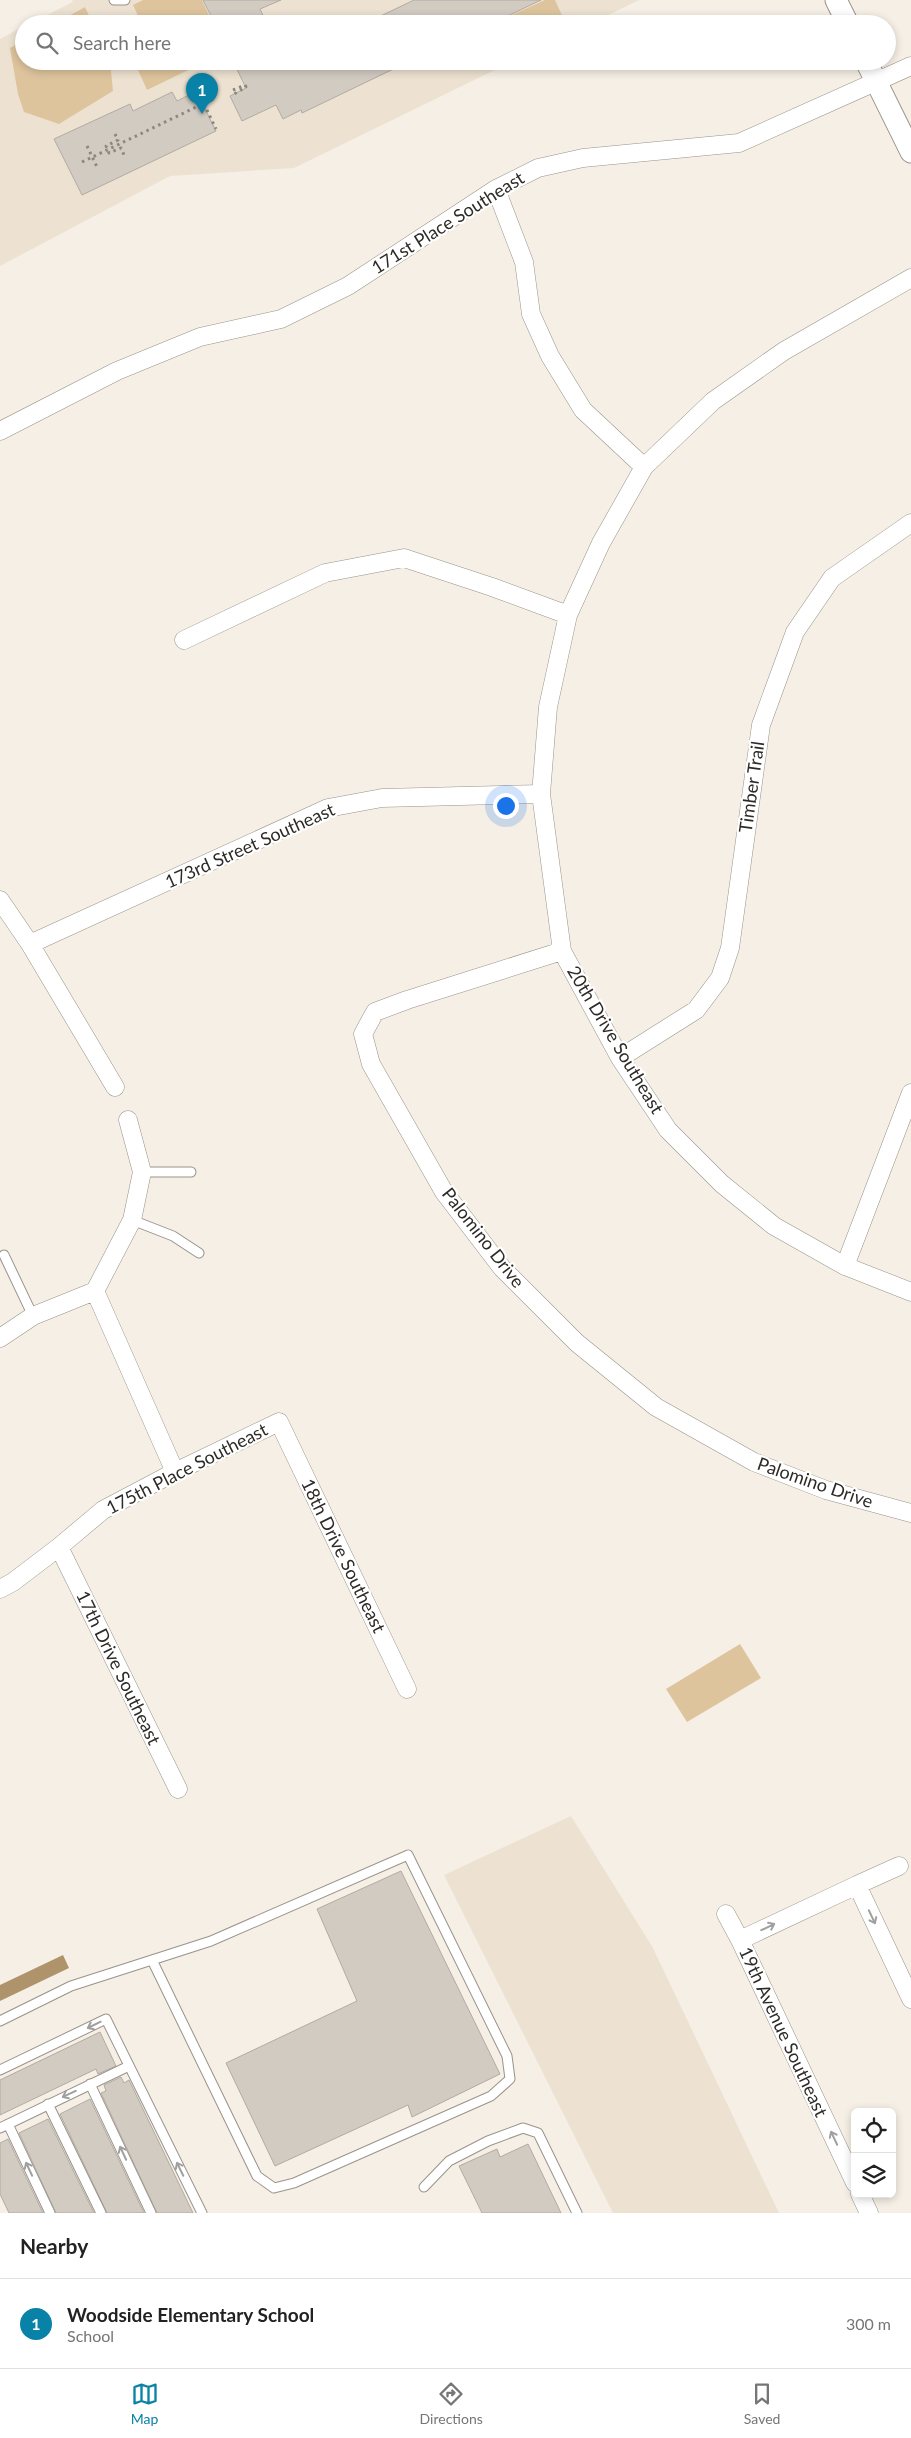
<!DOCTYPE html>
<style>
:root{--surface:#fff;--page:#f2f2f2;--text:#222;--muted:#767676;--line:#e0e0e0;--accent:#0882a7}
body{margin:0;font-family:Lato,sans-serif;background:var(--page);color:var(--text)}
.controls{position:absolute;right:15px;bottom:15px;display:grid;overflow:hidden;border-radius:8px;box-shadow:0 2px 8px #0003}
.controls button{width:45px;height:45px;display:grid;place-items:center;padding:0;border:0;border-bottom:1px solid var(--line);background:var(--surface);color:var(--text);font:25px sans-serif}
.you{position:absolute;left:505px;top:805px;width:18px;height:18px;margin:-12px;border:4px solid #fff;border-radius:50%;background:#1a73e8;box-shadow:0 0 0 8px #1a73e833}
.badge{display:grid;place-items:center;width:32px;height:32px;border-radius:50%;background:var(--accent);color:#fff;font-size:16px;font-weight:700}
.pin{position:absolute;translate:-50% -41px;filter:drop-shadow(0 1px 2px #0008)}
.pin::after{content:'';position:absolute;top:26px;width:18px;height:15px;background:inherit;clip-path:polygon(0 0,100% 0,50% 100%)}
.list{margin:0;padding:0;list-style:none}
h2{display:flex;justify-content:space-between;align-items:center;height:65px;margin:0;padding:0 20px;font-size:21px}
h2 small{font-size:16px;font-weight:400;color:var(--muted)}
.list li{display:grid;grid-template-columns:32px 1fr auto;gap:15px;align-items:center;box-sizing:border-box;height:90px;padding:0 20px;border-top:1px solid var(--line)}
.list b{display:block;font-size:19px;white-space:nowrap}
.list p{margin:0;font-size:16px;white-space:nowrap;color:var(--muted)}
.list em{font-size:16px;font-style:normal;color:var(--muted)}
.icon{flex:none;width:28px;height:28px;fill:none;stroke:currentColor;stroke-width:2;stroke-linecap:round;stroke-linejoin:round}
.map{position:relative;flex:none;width:911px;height:2213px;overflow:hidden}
.search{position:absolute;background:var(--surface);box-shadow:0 2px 8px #0003;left:15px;right:15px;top:15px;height:55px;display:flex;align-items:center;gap:12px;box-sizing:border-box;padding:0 18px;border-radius:28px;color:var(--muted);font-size:19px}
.sheet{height:155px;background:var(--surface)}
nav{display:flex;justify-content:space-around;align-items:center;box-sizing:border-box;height:70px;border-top:1px solid var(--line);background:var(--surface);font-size:14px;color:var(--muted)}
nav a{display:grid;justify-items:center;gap:2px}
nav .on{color:var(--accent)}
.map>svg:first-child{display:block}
.built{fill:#ede2d1}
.green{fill:#dec49d}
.water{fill:#af946b}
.building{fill:#d2cbc2;stroke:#b1aba2}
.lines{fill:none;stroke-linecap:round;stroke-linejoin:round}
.service-casing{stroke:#99938a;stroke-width:11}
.minor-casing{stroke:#99938a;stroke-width:19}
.tertiary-casing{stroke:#99938a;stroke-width:23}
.path{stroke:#8c8881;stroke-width:3;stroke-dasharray:2.5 4;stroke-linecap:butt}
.service{stroke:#fff;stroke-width:9}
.minor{stroke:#fff;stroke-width:18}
.tertiary{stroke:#fff;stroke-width:21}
.oneway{stroke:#a0a09e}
.labels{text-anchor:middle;stroke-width:4.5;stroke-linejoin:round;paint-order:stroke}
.street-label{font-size:18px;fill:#2d2b27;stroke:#fff}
</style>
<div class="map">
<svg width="911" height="2213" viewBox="0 0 911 2213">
<rect width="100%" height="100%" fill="#f6efe5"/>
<path class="built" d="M72,0h567l-49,24h-561l44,-22z
M24,26v35h489l-219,107 -124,8 -170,90v-227z
M571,1816l82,132 126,265h-166l-169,-338z"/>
<path class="green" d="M143,0h59l11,24h-80l7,-4 -7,-15z
M545,0h10l11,24h-50l-4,-9z
M85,7l8,17h-39z
M24,40v21h86l3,30 -54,33 -35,-12 -6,-18 -8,-46z
M134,61h73l-60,29z
M740,1644l21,34 -74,44 -21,-33z"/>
<path class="water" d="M63,1955l6,13 -69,33v-16z"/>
<path class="building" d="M203,0h78l-21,9 7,15h-52z
M414,0h127l-50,24h-127z
M233,61h177l-108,52 -1,-3 -18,9 -7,-14 -34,16 -12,-25 16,-8z
M207,86l6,12 -11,5 14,28 -134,64 -28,-56 76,-35 3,7 39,-19 5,9z
M401,1871l99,203 -88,43 -4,-12 -133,61 -49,-103 131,-62 -40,-92z
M100,2032l16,34 -18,8 -2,-5 -96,46v-35z
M121,2077l3,6 5,-3 64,133h-36l-56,-120 5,-2 -2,-6z
M90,2099l54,114h-37l-47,-99z
M48,2119l46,94h-38l-37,-80z
M8,2139l35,74h-34l-9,-19v-51z
M528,2144l33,69h-79l-23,-47 38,-17 3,8z"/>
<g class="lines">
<defs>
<path id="service" d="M114,0h11
M142,1172h49
M132,1220l41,16 26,17
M4,1255l29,61
M0,2021l71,-35 140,-45 197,-86 99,201 3,23 -19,17 -197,87 -20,5 -17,-12 -105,-216
M0,2070l106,-51 96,194
M90,2084l61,129
M48,2104l53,109
M8,2124l42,89
M0,2128l129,-62
M424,2187l25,-26 39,-20 35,-13 15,5 39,80"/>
<path id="minor" d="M496,189l28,73 7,52 19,42 33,54 61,57
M911,278l-127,73 -71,50 -69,66 -43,76 -33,72 -20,92 -7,87 21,157 58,107 48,72 54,54 52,42 71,40 66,26
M0,431l117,-60 83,-34 81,-18 67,-33 148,-97 42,-21 45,-10 156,-15 172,-77
M184,640l141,-67 79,-15 88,29 76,28
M0,900l30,44 85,143
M30,944l298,-136 54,-10 159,-4
M562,951l-155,49 -32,12 -12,22 8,30 73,128 58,76 75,75 79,64 98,55 72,28 85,23
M620,1058l76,-48 24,-32 10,-30 31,-223 34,-93 37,-54 79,-55
M845,1266l66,-173
M95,1291l80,181
M95,1291l37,-71 10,-48 -14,-52
M0,1338l33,-22 62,-25
M59,1547l119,242
M0,1589l13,-7 46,-35 44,-37 72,-38 104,-50 128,267
M857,1885l42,-19
M726,1914l14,26
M855,2183l-115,-243 117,-55 54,114
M860,2194l9,19"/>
<path id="tertiary" d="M836,0l12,24
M866,61l45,91"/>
</defs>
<use href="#service" class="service-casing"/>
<use href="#minor" class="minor-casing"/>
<use href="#tertiary" class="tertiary-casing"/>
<path class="path" d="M233,90l12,-5 1,2 -12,7
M204,104l12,25
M115,134l3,6 -12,6 3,7 12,-5 3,7
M87,146l10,21
M82,162l133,-64 -6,-12"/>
<use href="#service" class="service"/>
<use href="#minor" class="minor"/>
<use href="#tertiary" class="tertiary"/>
</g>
<defs><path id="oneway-shaft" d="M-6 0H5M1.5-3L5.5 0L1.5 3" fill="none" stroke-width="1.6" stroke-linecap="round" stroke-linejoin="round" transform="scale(1.25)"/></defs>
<g class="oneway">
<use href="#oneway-shaft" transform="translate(872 1917) rotate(65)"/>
<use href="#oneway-shaft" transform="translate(768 1927) rotate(-25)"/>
<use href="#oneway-shaft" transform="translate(94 2025) rotate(154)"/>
<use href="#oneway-shaft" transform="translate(69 2094) rotate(155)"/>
<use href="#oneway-shaft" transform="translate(834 2138) rotate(-115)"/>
<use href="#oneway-shaft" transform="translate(123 2153) rotate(-115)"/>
<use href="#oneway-shaft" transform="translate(29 2169) rotate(-115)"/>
<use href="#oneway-shaft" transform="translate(180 2169) rotate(-116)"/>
</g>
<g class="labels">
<g class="street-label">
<text transform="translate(448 223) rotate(-32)" y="6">171st Place Southeast</text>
<text transform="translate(752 787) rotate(-82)" y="6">Timber Trail</text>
<text transform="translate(250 846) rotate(-24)" y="6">173rd Street Southeast</text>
<text transform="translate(615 1040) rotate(59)" y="6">20th Drive Southeast</text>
<text transform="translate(483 1238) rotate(52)" y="6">Palomino Drive</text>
<text transform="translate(187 1469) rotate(-27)" y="6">175th Place Southeast</text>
<text transform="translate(815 1483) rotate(19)" y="6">Palomino Drive</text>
<text transform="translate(343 1556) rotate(64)" y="6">18th Drive Southeast</text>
<text transform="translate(118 1668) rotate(64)" y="6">17th Drive Southeast</text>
<text transform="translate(783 2032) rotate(65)" y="6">19th Avenue Southeast</text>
</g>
</g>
</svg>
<div class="controls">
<button><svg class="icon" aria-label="locate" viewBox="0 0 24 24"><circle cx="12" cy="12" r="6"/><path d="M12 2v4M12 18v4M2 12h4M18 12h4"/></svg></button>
<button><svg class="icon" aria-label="layers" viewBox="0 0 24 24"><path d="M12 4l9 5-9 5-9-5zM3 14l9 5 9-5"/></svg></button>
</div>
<div class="you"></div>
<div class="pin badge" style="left:202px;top:114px">1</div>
<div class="search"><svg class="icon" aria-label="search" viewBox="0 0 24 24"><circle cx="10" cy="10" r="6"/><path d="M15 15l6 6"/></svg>Search here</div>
</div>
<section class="sheet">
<h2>Nearby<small></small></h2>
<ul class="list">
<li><span class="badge">1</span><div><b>Woodside Elementary School</b><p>School</p></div><em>300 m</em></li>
</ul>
</section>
<nav>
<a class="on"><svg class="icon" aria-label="map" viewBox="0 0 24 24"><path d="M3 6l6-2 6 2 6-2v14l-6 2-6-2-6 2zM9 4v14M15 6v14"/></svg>Map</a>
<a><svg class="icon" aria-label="directions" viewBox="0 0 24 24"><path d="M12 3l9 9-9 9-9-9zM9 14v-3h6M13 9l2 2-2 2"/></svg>Directions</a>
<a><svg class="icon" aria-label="saved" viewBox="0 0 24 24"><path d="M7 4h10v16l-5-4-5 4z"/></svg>Saved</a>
</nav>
